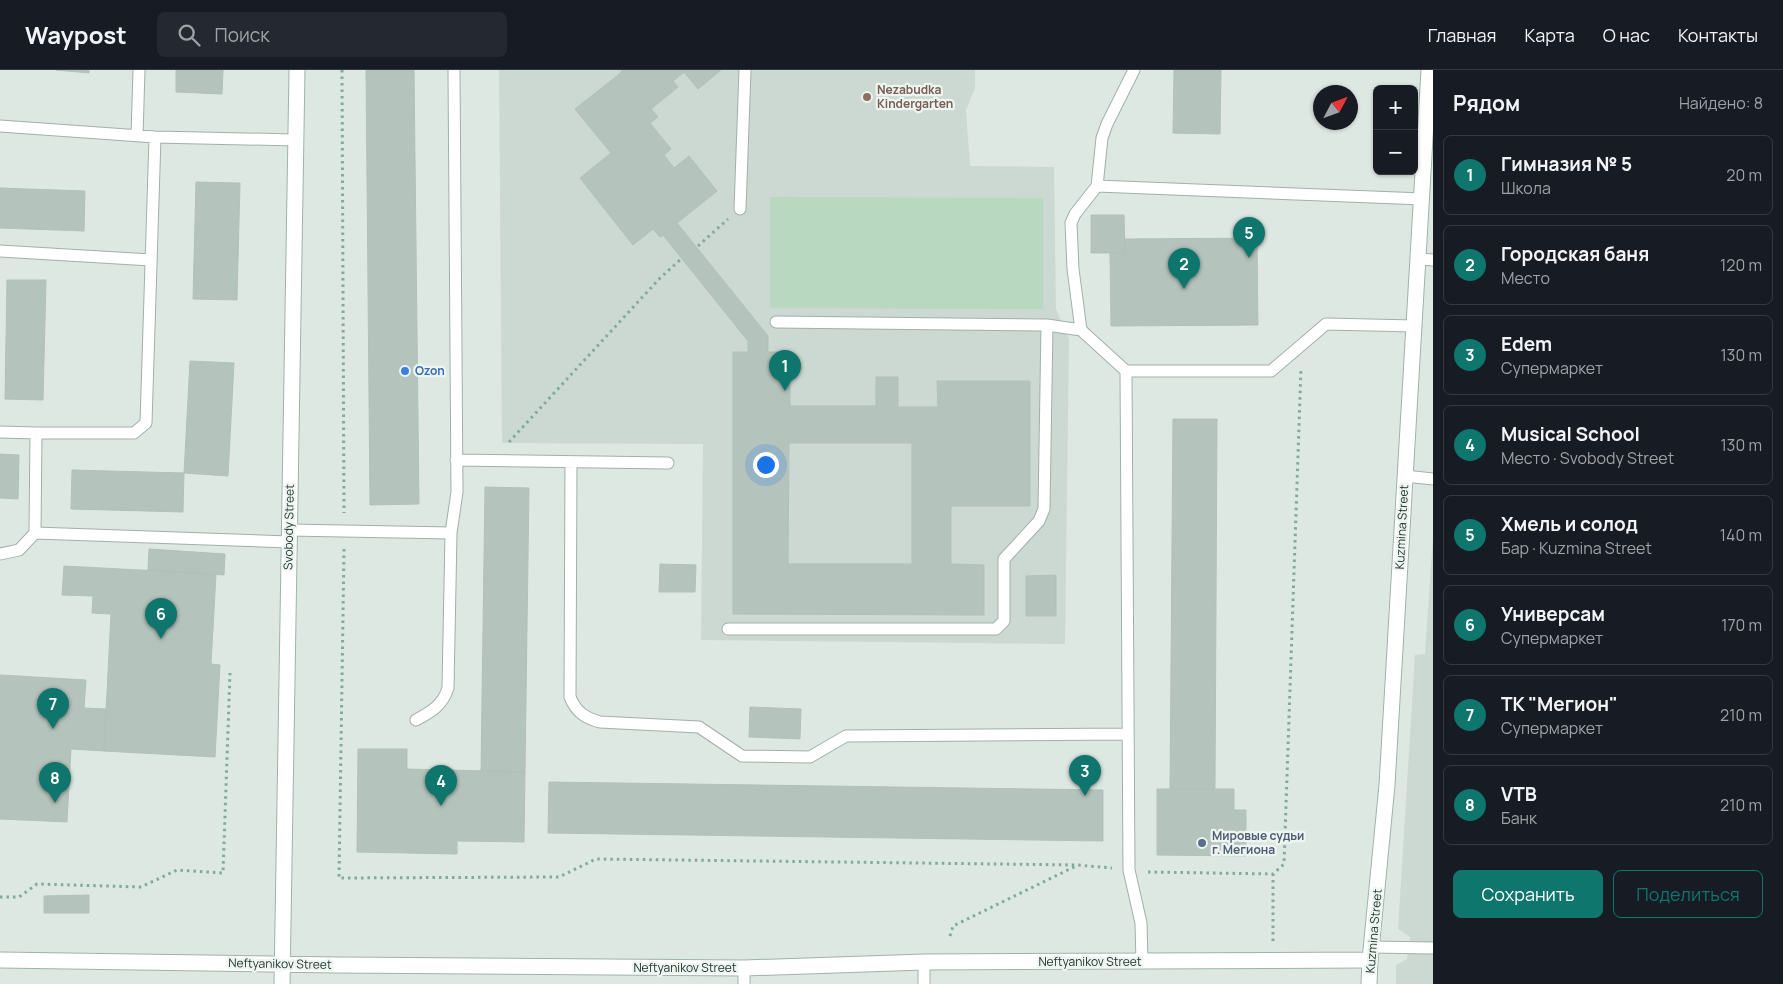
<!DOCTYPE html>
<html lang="ru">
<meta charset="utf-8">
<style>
:root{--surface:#171b24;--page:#242831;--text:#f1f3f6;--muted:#9ea1a6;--line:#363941;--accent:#0f766e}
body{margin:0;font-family:Manrope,sans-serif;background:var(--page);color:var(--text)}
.controls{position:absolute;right:15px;top:15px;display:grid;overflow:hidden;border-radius:8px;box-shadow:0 1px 4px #0004}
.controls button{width:45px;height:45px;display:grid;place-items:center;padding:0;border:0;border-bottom:1px solid var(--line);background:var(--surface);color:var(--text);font:25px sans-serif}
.compass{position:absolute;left:1313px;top:15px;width:45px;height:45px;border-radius:50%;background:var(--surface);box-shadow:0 1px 4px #0004;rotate:49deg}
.you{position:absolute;left:765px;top:394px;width:18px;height:18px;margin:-12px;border:4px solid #fff;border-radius:50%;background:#1a73e8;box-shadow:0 0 0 8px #1a73e833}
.badge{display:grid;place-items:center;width:32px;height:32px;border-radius:50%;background:var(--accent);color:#fff;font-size:16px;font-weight:700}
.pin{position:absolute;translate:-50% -41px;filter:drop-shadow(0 1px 2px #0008)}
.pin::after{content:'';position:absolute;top:26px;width:18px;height:15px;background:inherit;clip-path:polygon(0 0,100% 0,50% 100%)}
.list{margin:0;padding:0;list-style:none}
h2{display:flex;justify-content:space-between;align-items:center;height:65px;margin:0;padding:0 20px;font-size:21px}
h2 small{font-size:16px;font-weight:400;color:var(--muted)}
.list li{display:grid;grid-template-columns:32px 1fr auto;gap:15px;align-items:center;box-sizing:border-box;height:80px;margin:0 10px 10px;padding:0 10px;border:1px solid var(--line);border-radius:8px}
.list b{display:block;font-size:19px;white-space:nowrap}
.list p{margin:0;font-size:16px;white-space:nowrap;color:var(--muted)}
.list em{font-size:16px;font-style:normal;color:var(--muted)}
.actions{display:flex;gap:10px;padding:15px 20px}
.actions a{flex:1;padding:11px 0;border:1px solid var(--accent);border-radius:8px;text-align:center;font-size:18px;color:var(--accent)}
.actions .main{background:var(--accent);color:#fff}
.icon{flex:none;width:28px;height:28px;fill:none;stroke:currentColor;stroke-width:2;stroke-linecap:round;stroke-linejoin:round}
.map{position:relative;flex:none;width:1433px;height:914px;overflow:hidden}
header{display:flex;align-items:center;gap:30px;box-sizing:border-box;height:70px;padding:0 25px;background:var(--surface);border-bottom:1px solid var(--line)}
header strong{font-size:24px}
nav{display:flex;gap:28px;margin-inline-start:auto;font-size:18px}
.search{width:350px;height:45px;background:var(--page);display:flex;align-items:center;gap:12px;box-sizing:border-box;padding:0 18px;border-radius:8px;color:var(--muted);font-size:19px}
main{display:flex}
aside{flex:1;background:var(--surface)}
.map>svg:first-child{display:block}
.built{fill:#ccd8d2}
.green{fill:#b8d8bf}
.building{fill:#b4c3bc;stroke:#b1c1ba;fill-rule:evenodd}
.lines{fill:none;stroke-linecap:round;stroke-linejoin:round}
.service-casing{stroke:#a2afaa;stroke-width:13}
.tertiary-casing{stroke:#a2afaa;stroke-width:17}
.secondary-casing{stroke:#9eb3ab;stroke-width:17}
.path{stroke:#80aa9b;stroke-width:3;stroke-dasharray:2.5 4;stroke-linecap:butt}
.service{stroke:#fff;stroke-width:11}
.tertiary{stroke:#fff;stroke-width:15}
.secondary{stroke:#fff;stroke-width:15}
.education-dot{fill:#8d6e63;stroke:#eef5f1;stroke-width:2}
.shop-dot{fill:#3f7fe0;stroke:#eef5f1;stroke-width:2}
.service-dot{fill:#5c6f8a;stroke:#eef5f1;stroke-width:2}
.labels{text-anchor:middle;stroke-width:4.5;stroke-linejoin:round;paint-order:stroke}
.education-label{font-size:12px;font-weight:bold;fill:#785e54;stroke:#eef5f1;text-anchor:start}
.shop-label{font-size:12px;font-weight:bold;fill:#366cbe;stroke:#eef5f1;text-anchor:start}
.street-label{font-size:12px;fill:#213630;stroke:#eef5f1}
.service-label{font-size:12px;font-weight:bold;fill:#4e5e75;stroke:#eef5f1;text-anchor:start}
</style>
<header>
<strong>Waypost</strong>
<div class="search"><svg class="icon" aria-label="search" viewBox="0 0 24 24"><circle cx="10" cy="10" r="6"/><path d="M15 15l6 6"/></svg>Поиск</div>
<nav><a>Главная</a><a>Карта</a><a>О нас</a><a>Контакты</a></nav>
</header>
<main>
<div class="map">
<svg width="1433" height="914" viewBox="0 0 1433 914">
<rect width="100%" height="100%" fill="#dee8e3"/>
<path class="built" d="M499,0h476v18l-9,22 4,56 84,1 2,142 13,30 -4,305 -364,-4 2,-196 -201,-1z
M1433,467v447h-37v-19l11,-6 3,-22 -12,-8 17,-274 10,-1z"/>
<path class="green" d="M770,127l273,1v111l-273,-1z"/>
<path class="building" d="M56,0h33v3z
M176,0h47l-1,24 -46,-2z
M366,0h48l5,434 -49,1z
M621,0h100l-23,19 -14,-17 -11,9 5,6 -27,22 7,8 -8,6 21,26 -7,6 10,13 15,-12 28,35 -40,32 91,113v16h22v54h86v-29h22v30h40l-1,-26h93v125h-79v58l33,1v50l-251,-1v-262h15v-11l-85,-106 -3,2 -7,-8 -20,16 -53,-67 31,-25 -36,-44 47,-37zM789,373h123v121h-124z
M1174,0h47l-1,64 -47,-1z
M196,112l44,1 -3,117 -44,-1z
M0,118l85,3 -1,40 -84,-3z
M1091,145h33l1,38h-34z
M1257,168l1,87 -147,1 -1,-73h15v-14z
M7,210h39l-3,120 -38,-1z
M190,291l44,2 -6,113 -44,-3z
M1173,349h44l-2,370h-45z
M0,384l19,1 -1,44 -18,-1z
M72,400l112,3 -1,39 -112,-3z
M485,417l44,1 -4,284 -44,-1z
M149,479l76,5 -1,21 -76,-5z
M660,494l36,1 -1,27h-36z
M64,496l152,8 -5,90 9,1 -5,92 -111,-6 7,-137 -19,-1 1,-17 -31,-1z
M1056,505v41h-30v-40z
M0,605l86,5 -2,28 22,1 -2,42 -33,-2 -4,73 -67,-3z
M750,637l51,2 -1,30 -51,-2z
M358,679h49v20l118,3 -1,70 -67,-1v13l-100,-2z
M549,712l554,8v51l-555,-8z
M1157,719h77v21h12v46l-89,-1z
M89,825v18h-45v-17z"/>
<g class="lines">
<defs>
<path id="service" d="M0,56l155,11 141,3
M137,66l2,-66
M155,67l-9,286 -12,10h-98l-1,100 254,9
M1097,116l326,13
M740,139l5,-139
M0,181l151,9
M1419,189l14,1
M776,252l271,3 34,5 45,41h145l55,-47 88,2
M1081,260l-8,-61 -2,-46 4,-9 22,-28 5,-48 5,-14 27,-54
M1126,301l3,499 12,53 1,39
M0,362l36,1
M456,390l212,3
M571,392l-1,235c6,15 15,21 30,25l99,5 43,29 68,1 36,-21 282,-2
M1405,406l28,3
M289,460l162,3 6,-41 -3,-422
M0,484l19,-4 16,-17
M728,559h268l8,-8v-62l35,-38 5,-12 3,-184
M416,650c15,-8 27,-15 32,-32l3,-155
M1372,877l61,1
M744,914v-16
M924,914v-22"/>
<path id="tertiary" d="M1369,914l1,-24"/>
<path id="secondary" d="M0,890l338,5 406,3 180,-6 446,-2 17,-175 42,-715
M282,914l15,-914"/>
</defs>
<use href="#service" class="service-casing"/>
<use href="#tertiary" class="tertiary-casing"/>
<use href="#secondary" class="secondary-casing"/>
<path class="path" d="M342,0l2,443
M698,176l30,-27
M509,372l151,-164 20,-18
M344,479l-5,329 220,-1 37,-18 481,6 35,3
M1148,802l125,2 11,-10 17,-496
M0,827h19l18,-13 104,3 36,-17 46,3 7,-200
M950,866l3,-10 123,-60
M1273,871v-67"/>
<use href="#service" class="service"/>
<use href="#tertiary" class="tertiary"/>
<use href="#secondary" class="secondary"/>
</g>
<circle class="education-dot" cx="867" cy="27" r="5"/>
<circle class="shop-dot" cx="405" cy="301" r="5"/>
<circle class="service-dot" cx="1202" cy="773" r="5"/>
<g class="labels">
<g class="education-label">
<text x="877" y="24">Nezabudka<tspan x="877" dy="14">Kindergarten</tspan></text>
</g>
<g class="shop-label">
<text x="415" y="305">Ozon</text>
</g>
<g class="street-label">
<text transform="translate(289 457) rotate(-89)" y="4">Svobody Street</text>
<text transform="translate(1402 457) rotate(-87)" y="4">Kuzmina Street</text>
<text transform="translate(1374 861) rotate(-85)" y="4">Kuzmina Street</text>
<text x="1090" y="896">Neftyanikov Street</text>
<text transform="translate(280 894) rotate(1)" y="4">Neftyanikov Street</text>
<text x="685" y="902">Neftyanikov Street</text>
</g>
<g class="service-label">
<text x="1212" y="770">Мировые судьи<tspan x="1212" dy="14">г. Мегиона</tspan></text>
</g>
</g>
</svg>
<div class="controls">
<button>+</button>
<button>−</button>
</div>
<svg class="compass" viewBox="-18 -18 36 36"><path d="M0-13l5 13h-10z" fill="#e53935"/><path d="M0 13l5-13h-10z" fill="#9ea1a6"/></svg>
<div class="you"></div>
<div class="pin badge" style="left:785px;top:321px">1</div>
<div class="pin badge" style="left:1184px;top:219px">2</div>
<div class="pin badge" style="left:1085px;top:726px">3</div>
<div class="pin badge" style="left:441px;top:736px">4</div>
<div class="pin badge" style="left:1249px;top:188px">5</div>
<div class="pin badge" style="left:161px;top:569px">6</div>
<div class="pin badge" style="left:53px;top:659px">7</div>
<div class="pin badge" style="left:55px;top:733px">8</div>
</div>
<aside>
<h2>Рядом<small>Найдено: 8</small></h2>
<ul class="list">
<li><span class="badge">1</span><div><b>Гимназия № 5</b><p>Школа</p></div><em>20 m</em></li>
<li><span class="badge">2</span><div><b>Городская баня</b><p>Место</p></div><em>120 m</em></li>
<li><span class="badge">3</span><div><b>Edem</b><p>Супермаркет</p></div><em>130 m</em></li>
<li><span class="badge">4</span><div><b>Musical School</b><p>Место · Svobody Street</p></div><em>130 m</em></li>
<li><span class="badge">5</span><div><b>Хмель и солод</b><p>Бар · Kuzmina Street</p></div><em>140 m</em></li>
<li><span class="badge">6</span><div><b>Универсам</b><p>Супермаркет</p></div><em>170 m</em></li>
<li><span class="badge">7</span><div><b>ТК &quot;Мегион&quot;</b><p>Супермаркет</p></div><em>210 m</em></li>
<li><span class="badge">8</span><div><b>VTB</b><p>Банк</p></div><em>210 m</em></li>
</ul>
<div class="actions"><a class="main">Сохранить</a><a>Поделиться</a></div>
</aside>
</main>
